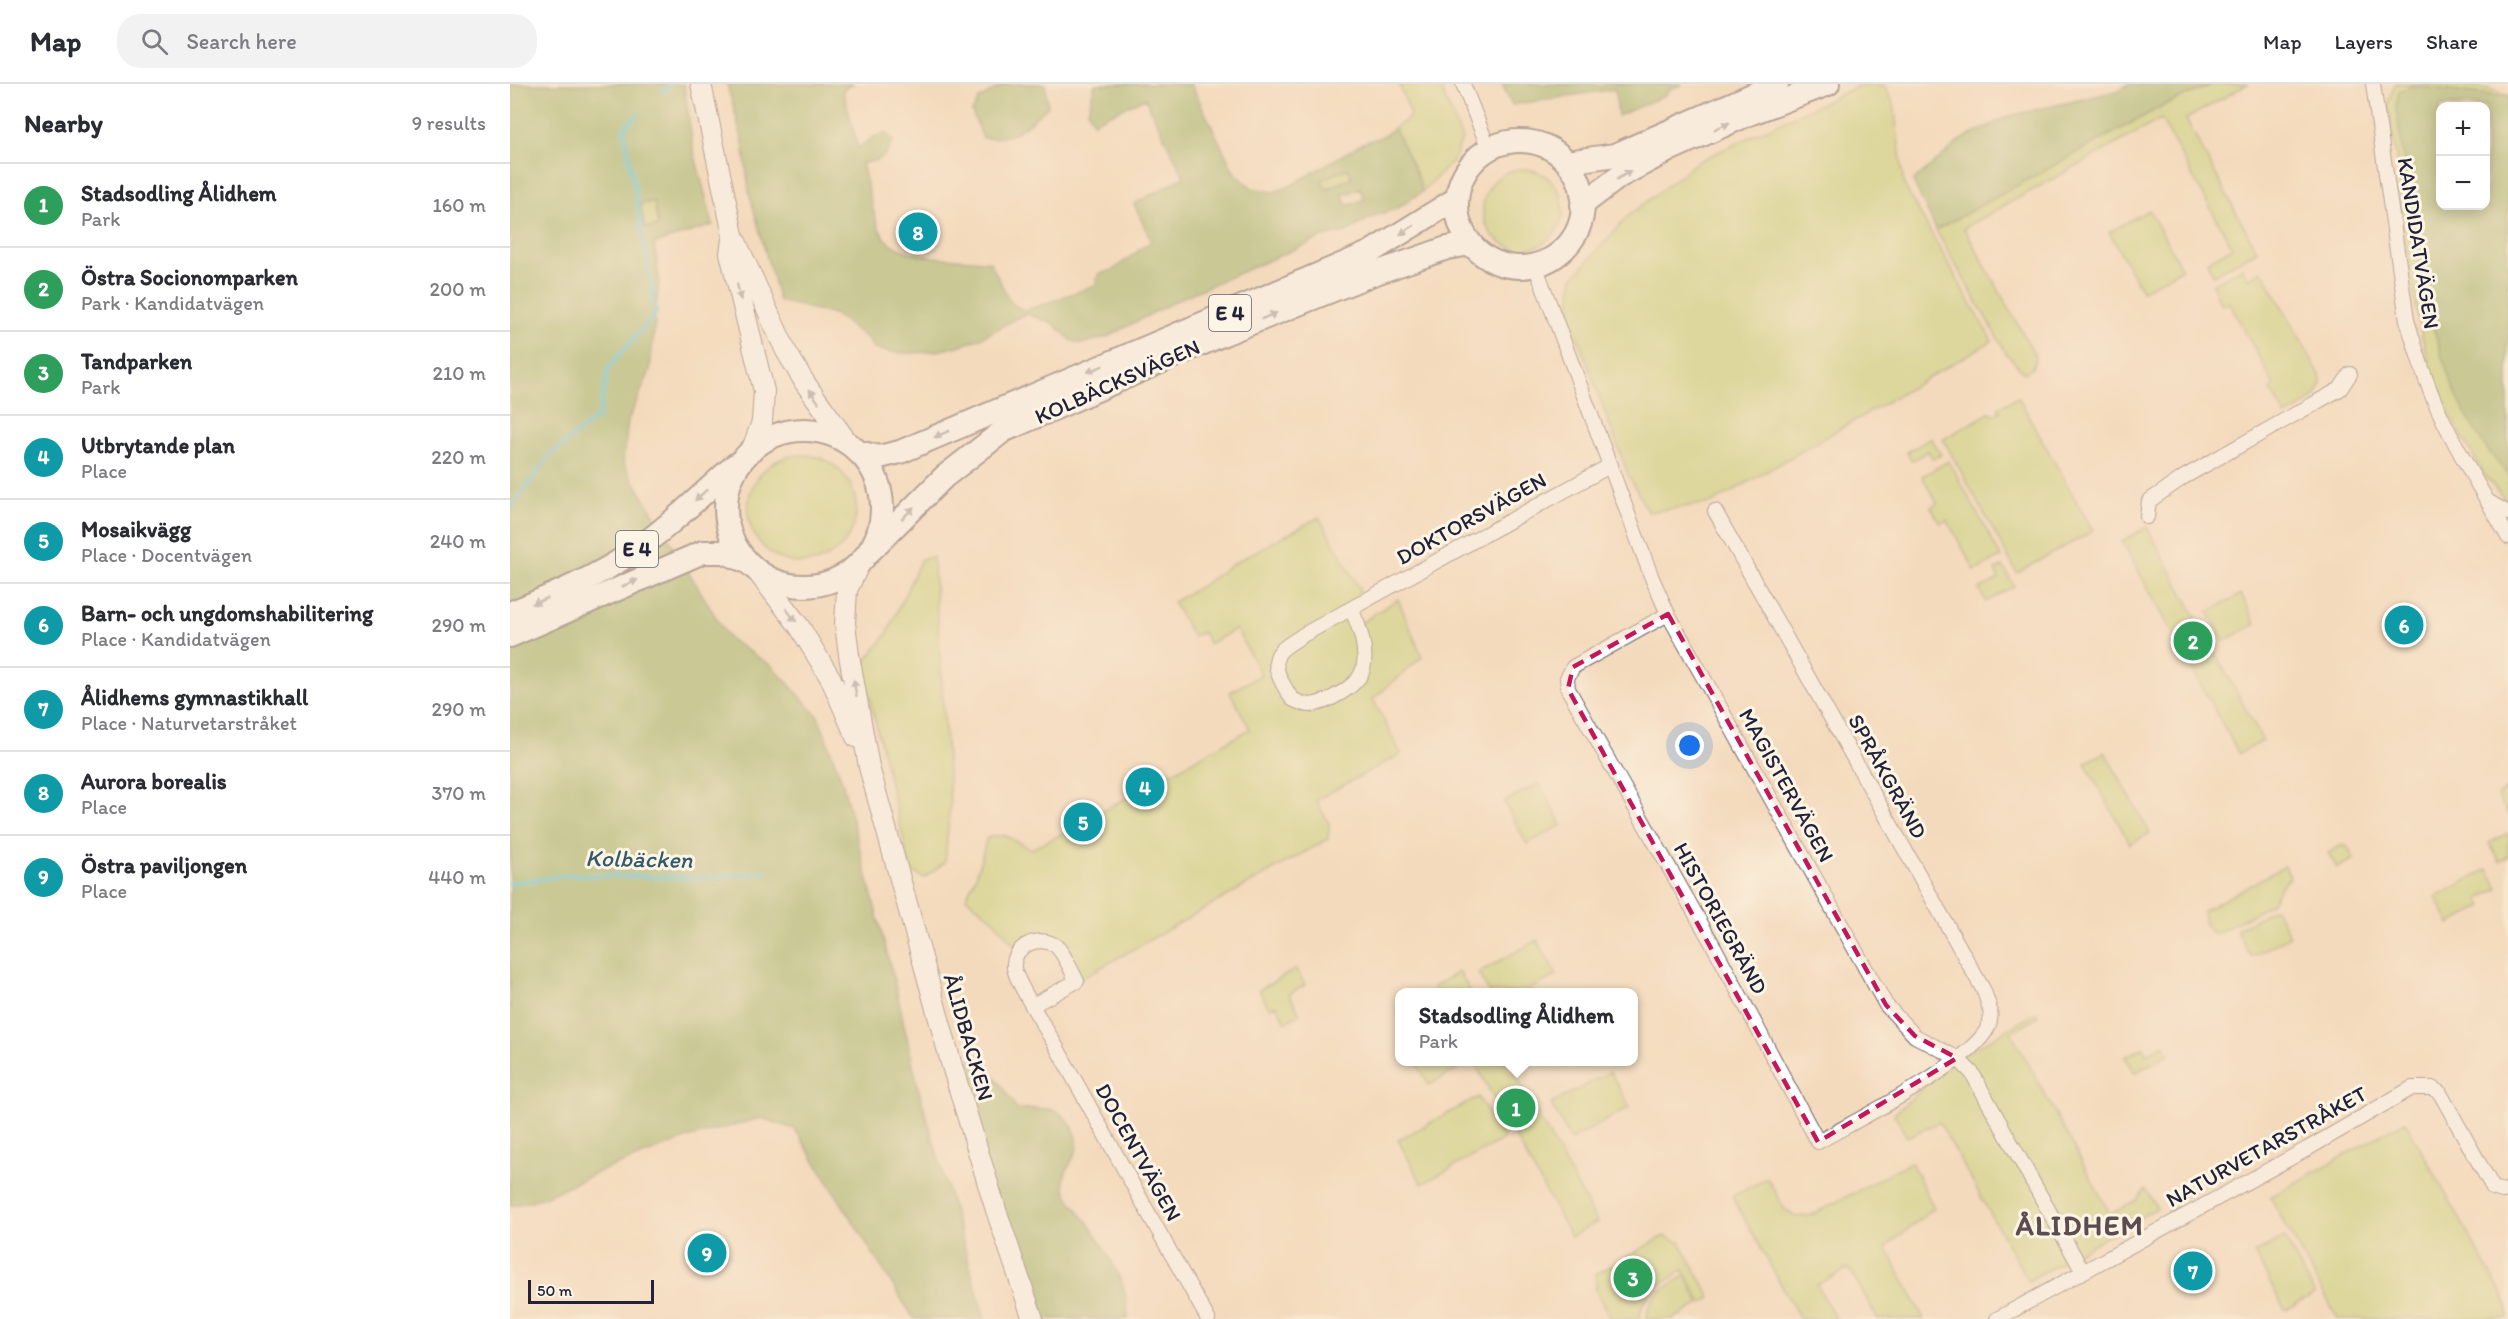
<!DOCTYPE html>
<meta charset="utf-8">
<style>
:root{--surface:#fff;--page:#f2f2f3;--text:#2b2b33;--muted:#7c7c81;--line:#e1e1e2;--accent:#0f766e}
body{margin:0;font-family:Itim,sans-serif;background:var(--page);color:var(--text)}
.controls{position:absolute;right:18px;top:18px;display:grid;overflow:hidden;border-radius:12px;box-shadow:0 3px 15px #0003}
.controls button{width:54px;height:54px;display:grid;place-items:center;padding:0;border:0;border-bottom:2px solid var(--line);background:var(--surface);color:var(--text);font:30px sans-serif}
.scale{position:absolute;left:18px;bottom:15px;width:126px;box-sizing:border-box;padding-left:6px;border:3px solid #22223b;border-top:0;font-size:16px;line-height:21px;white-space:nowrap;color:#22223b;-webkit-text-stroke:4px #fcf5e5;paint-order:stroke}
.you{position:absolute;left:1180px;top:662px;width:21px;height:21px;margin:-15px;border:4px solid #fff;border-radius:50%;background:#1a73e8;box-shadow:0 0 0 9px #1a73e833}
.badge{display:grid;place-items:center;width:39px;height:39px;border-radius:50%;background:var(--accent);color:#fff;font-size:20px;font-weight:700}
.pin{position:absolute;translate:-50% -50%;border:3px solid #fff;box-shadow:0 2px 6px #0006}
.popup{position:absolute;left:885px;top:904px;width:243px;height:78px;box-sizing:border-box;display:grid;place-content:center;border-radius:12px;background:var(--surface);filter:drop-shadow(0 2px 4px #0005);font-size:20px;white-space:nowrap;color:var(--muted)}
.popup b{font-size:22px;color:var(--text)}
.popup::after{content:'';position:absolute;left:50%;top:100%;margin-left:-12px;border:12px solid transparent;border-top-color:var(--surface)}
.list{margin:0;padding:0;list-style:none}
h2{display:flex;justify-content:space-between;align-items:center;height:78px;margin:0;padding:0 24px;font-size:26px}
h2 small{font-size:20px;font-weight:400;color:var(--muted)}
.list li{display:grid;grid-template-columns:39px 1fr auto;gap:18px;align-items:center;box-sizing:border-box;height:84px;padding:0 24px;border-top:2px solid var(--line)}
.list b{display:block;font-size:22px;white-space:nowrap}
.list p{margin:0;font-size:20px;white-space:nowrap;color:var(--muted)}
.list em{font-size:20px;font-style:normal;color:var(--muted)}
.icon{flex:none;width:33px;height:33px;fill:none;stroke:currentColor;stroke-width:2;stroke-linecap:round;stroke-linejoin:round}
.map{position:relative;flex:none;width:1998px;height:1235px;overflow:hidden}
header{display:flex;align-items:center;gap:36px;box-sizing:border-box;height:84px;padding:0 30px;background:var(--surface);border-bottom:2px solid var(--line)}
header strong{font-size:28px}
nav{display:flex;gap:33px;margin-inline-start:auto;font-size:21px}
.search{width:420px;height:54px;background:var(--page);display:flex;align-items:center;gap:15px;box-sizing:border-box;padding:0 21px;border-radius:24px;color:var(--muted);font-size:22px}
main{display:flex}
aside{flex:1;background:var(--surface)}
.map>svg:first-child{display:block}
.green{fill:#c1d275;stroke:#727a58;stroke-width:1.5}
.forest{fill:#98b466;stroke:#5d6b50;stroke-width:1.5;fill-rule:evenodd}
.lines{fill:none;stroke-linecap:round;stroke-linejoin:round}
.stream{stroke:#53c1c8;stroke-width:5}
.minor-casing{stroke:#6c6268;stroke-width:16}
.secondary-casing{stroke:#6c6268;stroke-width:22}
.trunk-casing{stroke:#6c6268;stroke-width:26}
.minor{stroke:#fff;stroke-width:14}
.secondary{stroke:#fff;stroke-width:20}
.trunk{stroke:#fff;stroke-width:22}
.oneway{fill:#9c9ca7}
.marked{fill:none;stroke:#c2185b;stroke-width:4.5;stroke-dasharray:12 8;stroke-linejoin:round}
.labels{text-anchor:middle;stroke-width:6;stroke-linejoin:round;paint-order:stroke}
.shield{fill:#fcf5e5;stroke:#63616e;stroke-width:1.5}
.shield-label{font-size:21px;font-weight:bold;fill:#22223b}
.street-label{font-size:22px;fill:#22223b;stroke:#fcf5e5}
.water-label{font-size:24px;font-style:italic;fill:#335a6c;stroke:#fcf5e5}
.district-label{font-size:28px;font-weight:bold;letter-spacing:1.5px;fill:#5c4c51;stroke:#fcf5e5}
</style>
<header>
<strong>Map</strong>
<div class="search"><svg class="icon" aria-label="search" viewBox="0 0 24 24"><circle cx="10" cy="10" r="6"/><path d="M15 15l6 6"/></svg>Search here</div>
<nav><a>Map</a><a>Layers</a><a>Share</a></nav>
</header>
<main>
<aside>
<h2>Nearby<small>9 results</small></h2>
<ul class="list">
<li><span class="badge" style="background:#2e9e5b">1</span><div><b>Stadsodling Ålidhem</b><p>Park</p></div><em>160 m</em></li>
<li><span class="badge" style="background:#2e9e5b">2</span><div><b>Östra Socionomparken</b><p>Park · Kandidatvägen</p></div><em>200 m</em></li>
<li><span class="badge" style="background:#2e9e5b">3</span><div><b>Tandparken</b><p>Park</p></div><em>210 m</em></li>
<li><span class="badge" style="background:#0f9aa8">4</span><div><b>Utbrytande plan</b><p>Place</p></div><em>220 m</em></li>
<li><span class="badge" style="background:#0f9aa8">5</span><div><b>Mosaikvägg</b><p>Place · Docentvägen</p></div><em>240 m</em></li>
<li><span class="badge" style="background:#0f9aa8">6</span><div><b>Barn- och ungdomshabilitering</b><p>Place · Kandidatvägen</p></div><em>290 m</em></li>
<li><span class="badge" style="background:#0f9aa8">7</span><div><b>Ålidhems gymnastikhall</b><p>Place · Naturvetarstråket</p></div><em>290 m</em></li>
<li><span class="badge" style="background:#0f9aa8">8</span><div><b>Aurora borealis</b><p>Place</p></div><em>370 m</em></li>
<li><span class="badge" style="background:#0f9aa8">9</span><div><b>Östra paviljongen</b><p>Place</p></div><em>440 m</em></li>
</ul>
</aside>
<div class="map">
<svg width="1998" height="1235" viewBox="0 0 1998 1235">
<rect width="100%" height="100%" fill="#fcf5e5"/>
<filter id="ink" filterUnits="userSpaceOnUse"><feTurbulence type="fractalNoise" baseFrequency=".0167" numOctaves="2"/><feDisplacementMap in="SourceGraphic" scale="12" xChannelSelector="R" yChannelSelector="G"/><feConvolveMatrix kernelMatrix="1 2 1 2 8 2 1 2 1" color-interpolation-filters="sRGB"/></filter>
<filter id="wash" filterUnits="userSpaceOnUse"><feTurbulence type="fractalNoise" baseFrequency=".008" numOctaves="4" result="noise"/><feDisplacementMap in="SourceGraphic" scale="24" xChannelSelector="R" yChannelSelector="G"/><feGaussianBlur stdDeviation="1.35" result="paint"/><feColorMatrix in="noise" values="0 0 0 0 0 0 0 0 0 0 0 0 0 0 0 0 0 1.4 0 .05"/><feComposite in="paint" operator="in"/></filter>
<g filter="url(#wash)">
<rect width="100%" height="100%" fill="#f4dabd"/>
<path class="green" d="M889,0h40l23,55 -8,21 -32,32 -4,-15 -24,-49 15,-10 1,-6z
M1352,0h21l11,20 10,81 88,156 -280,162 -64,9 -21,-40 -57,-155 2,-38 55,-62 70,-55z
M1701,0h37l-62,35 71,132 -44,24 -6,-13 25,-15 -71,-128 -197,109 72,129 -4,11 -8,5 -18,-20 -70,-123 226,-124 48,-20z
M1885,0h75l38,11v2l-96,-11 -16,21 29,193c16,56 42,132 83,174v29l-23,-27 -34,-59 -22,-53 -10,-40 -17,-103 -2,-38 -12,-81z
M838,84l4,9 -26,13 -4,-10z
M973 125a40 40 0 1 1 80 0a40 40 0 1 1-80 0Z
M144,117l4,25 -13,2 -5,-24z
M1639,126l33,59 -40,22 -33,-59z
M1732,184l6,11 13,-8 4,5 55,99c6,23 -18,31 -35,41l-14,-26 3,-5 -45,-83 -4,3 -5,-2 -8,-19z
M1508,313l75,134 -76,42 -74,-134 48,-27 2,3 7,-3 -2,-4z
M1421,354l10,17 -8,4 -5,-8 -16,10 -5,-9z
M238 425a54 54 0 1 1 108 0a54 54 0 1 1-108 0Z
M1439,377l52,96 -26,14 -28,-51 -7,3 -9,-16 6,-4 -15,-27z
M809,433l41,73 -9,19 8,15 39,-25 24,58 -49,42 28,55 -85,46 13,24 -1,15 -251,142 -26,-38 -32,8 -28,-34 -25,-19 10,-22 11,-38 17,-3 27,14 27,-13 192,-107 -20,-37 31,-17 -25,-46 -27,15 -6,-12 -10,5 -20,-35 28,-16 35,-24z
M1637,443l116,214 -24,13 -117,-213z
M423,473l17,246 -5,59 -21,16 -13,-7 -49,-205 25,-32 34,-75z
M1493,482l11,20 -28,16 -7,-13 20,-10 -4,-9z
M1731,510l15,30 -32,17 -16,-29z
M1595,668l45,81 -20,11 -45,-81z
M1029,699l23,42 -35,19 -23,-42z
M1998,704v27l-11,-20z
M1998,749v24l-8,5 -11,-19z
M1830,762h7l7,13 -17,9 -9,-15z
M1775,782l5,11 -9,9 -10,18 -54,29 -6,-1 -6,-8 -2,-13z
M1978,785l10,19 -19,11 4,7 -33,18 -14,-27z
M1765,824l15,28 -39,21 -15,-27z
M1027,856l20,35 -32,17h-36l-11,-19z
M786,885l9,16 -16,9 11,20 -14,8 -10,-17 -7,3 -10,-18z
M949,888l12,20h-35l-3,-5z
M1526,929l2,4 -27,15 99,182 27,-14 8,-11 12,19 -129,73 -89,-159 -32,15 -13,-23 63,-56z
M1654,960l5,10 -34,19 -10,-16 18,-10 4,7z
M911,978h33l4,7 -29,16 -12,-21z
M964,978h35l88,160 -26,15z
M1100,988l20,35 -59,33 -20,-36z
M968,1013l26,42 -82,45 -24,-44z
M1895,1037l103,184v14h-170l-68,-122z
M1401,1078l23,46 -48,39 38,72h-46l-29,-51 -32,17 19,34h-36l-68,-123 35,-18 17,30 11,9 17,-2z
M1154,1152l16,6 31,56 -9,5 -18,-33c-20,12 -44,22 -44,49h-29l-15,-28v-17z
M1774,1153l31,57 -30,16 -31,-57z
M1175,1192l15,28 -27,15h-26c1,-25 19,-32 38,-43z"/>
<path class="forest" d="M0,0h174l9,64 20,77 -59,19 5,34 -9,93 -22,50 -5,42 106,176 42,26 47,51 24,65 53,203 23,103 67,232h-71l-119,-190 -34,-11 -71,19 -94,36 -54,25 -32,8zM144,118l4,24 -13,2 -5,-24z
M217,0h126l-10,6 15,58 14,-10 13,-5 8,7c-6,17 -14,22 -31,23 4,16 12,59 20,71 18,29 77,22 108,28l21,41 14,8 71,-26 2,-11 15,-4 38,-29 -17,-37 50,-27 -39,-79 -52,24 -5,-11 7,-27h96l43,88 18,16 22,4 16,-6 73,-43 21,-7 10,-8 24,49 4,15 -26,17 -20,6 -30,17 -23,5 -142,61 -74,39 -26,7 -10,-4 -18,-17 -27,-9c-19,8 -36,21 -55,28 -31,11 -65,14 -97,7l-6,-10 -34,-25 -55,-13 -30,-109 -6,-50zM838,84l4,10 -26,11 -4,-9zM850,104l4,11 -17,7 -4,-11z
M494,0h41l3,23c-24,19 -31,33 -65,31l-11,-26 7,-13z
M992,0h181l-15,6 -2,5 -48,21 -3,-27 -103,16z
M1619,0h82l-1,2 -48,20 -226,124 -23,-49 48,-41 48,-24 108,-25z
M1902,2l96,11v377c-85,-86 -94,-253 -112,-367l3,-16zM1930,22h46v100h-46z
M463,975l12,3 32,47c18,0 38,-5 51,12 26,34 -11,43 -3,68 4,13 15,23 23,34 12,18 25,39 34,60 5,11 5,24 6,36h-95l-81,-253z"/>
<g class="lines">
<path class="stream" d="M152,8l9,-8
M0,425l39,-53 50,-40 9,-48 48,-55 -32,-185 14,-14
M0,799l60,-8 137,3 60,-6"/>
</g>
</g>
<g filter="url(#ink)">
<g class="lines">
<defs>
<path id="minor" d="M953,0l26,65
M1863,0l34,236c9,29 17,59 30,87 20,45 47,87 71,130
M1025,181l117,313 16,36 218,391 29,31 42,22 15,15 111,199
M1979,418l19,11
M1637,433l2,-16 35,-24 156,-88 10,-15
M841,525c8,16 17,41 12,60 -4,17 -36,34 -53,36 -6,0 -12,-3 -18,-6 -7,-11 -22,-32 -13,-46 5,-7 17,-13 24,-18l308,-170
M1158,530l-95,53 -6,11 1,11 149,263 101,190c37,-21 155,-80 170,-115 6,-13 0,-23 -4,-36l-269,-480
M523,921l44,-24c-6,-10 -12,-27 -21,-35 -17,-12 -44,0 -42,22 2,14 34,64 43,80 50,91 100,181 151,271
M1487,1235l310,-170 105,-61h20l8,5 53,95 9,3 6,-1"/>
<path id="secondary" d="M191,0l32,151 53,116 19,32 43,60
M222,156l-2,13 34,138 -2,31 -10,27
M351,477l-14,29 -2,33 4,32 20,112 83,299 44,144 37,109
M245,485l44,57 32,53 25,58"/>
<path id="trunk" d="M947 120a63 63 0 1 1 126 0a63 63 0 1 1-126 0Z
M1057,78l48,-7 162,-71
M1072,121l38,-29 49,-26 80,-36 79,-30
M216 424a78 78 0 1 1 156 0a78 78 0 1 1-156 0Z
M348,368l21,5 21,-5 469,-199 87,-54
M357,470l77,-77 59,-46 221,-97 149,-60 74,-26 24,-4
M0,529c41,-17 83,-34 120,-59 38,-26 71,-59 105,-89
M0,552l193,-84h21l23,10"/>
</defs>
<use href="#minor" class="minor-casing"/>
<use href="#secondary" class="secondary-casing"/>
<use href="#trunk" class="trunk-casing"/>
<use href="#minor" class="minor"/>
<use href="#secondary" class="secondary"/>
<use href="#trunk" class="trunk"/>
</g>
<defs><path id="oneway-solid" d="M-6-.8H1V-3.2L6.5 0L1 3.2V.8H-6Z" transform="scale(1.5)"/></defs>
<g class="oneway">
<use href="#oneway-solid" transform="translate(1212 42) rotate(-24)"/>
<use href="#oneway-solid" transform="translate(1114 91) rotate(-31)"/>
<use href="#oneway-solid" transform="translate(897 146) rotate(148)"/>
<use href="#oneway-solid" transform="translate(229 208) rotate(76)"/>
<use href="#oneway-solid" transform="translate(759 232) rotate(-22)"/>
<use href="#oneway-solid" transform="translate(585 285) rotate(158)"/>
<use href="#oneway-solid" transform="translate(304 312) rotate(-125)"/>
<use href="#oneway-solid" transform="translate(432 350) rotate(156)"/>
<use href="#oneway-solid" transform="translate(191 411) rotate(138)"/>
<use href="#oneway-solid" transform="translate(398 429) rotate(-45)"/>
<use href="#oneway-solid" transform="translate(120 499) rotate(-25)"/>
<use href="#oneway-solid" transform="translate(30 517) rotate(158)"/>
<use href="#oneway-solid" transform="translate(281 531) rotate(52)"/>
<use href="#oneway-solid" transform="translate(345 604) rotate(-100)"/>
</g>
</g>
<path d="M0 0H1998V1235H0ZM1158,530l218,391 29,31 42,22 -139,84 -250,-453 5,-22z" fill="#f4dabd" fill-opacity=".55" fill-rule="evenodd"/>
<path class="marked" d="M1158,530l218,391 29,31 42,22 -139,84 -250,-453 5,-22z"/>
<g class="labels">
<g class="shield">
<rect x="699" y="211" width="42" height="36" rx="4.5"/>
<rect x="106" y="447" width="42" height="36" rx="4.5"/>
</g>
<g class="shield-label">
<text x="720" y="236">E 4</text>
<text x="127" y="472">E 4</text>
</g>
<g class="street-label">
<text transform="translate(1909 159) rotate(81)" y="8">KANDIDATVÄGEN</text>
<text transform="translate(607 297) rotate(-24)" y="8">KOLBÄCKSVÄGEN</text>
<text transform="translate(961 434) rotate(-29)" y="8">DOKTORSVÄGEN</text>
<text transform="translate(1378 692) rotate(61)" y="8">SPRÅKGRÄND</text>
<text transform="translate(1277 701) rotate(61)" y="8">MAGISTERVÄGEN</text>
<text transform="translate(1211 834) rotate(61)" y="8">HISTORIEGRÄND</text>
<text transform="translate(459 953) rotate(74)" y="8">ÅLIDBACKEN</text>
<text transform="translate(1756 1062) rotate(-29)" y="8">NATURVETARSTRÅKET</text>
<text transform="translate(629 1068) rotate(61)" y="8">DOCENTVÄGEN</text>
</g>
<g class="water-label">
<text transform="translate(129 775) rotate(1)" y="8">Kolbäcken</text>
</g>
<g class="district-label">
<text x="1570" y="1151">ÅLIDHEM</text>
</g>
</g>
</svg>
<div class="controls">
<button>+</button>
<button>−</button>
</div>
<div class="scale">50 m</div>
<div class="you"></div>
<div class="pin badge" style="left:1006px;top:1024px;background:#2e9e5b">1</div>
<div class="popup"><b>Stadsodling Ålidhem</b>Park</div>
<div class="pin badge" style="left:1683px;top:557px;background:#2e9e5b">2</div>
<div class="pin badge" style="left:1123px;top:1194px;background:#2e9e5b">3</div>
<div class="pin badge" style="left:635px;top:703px;background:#0f9aa8">4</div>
<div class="pin badge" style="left:573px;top:738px;background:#0f9aa8">5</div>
<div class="pin badge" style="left:1894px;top:541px;background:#0f9aa8">6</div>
<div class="pin badge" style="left:1683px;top:1187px;background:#0f9aa8">7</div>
<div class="pin badge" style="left:408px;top:148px;background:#0f9aa8">8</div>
<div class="pin badge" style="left:197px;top:1169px;background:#0f9aa8">9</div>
</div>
</main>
